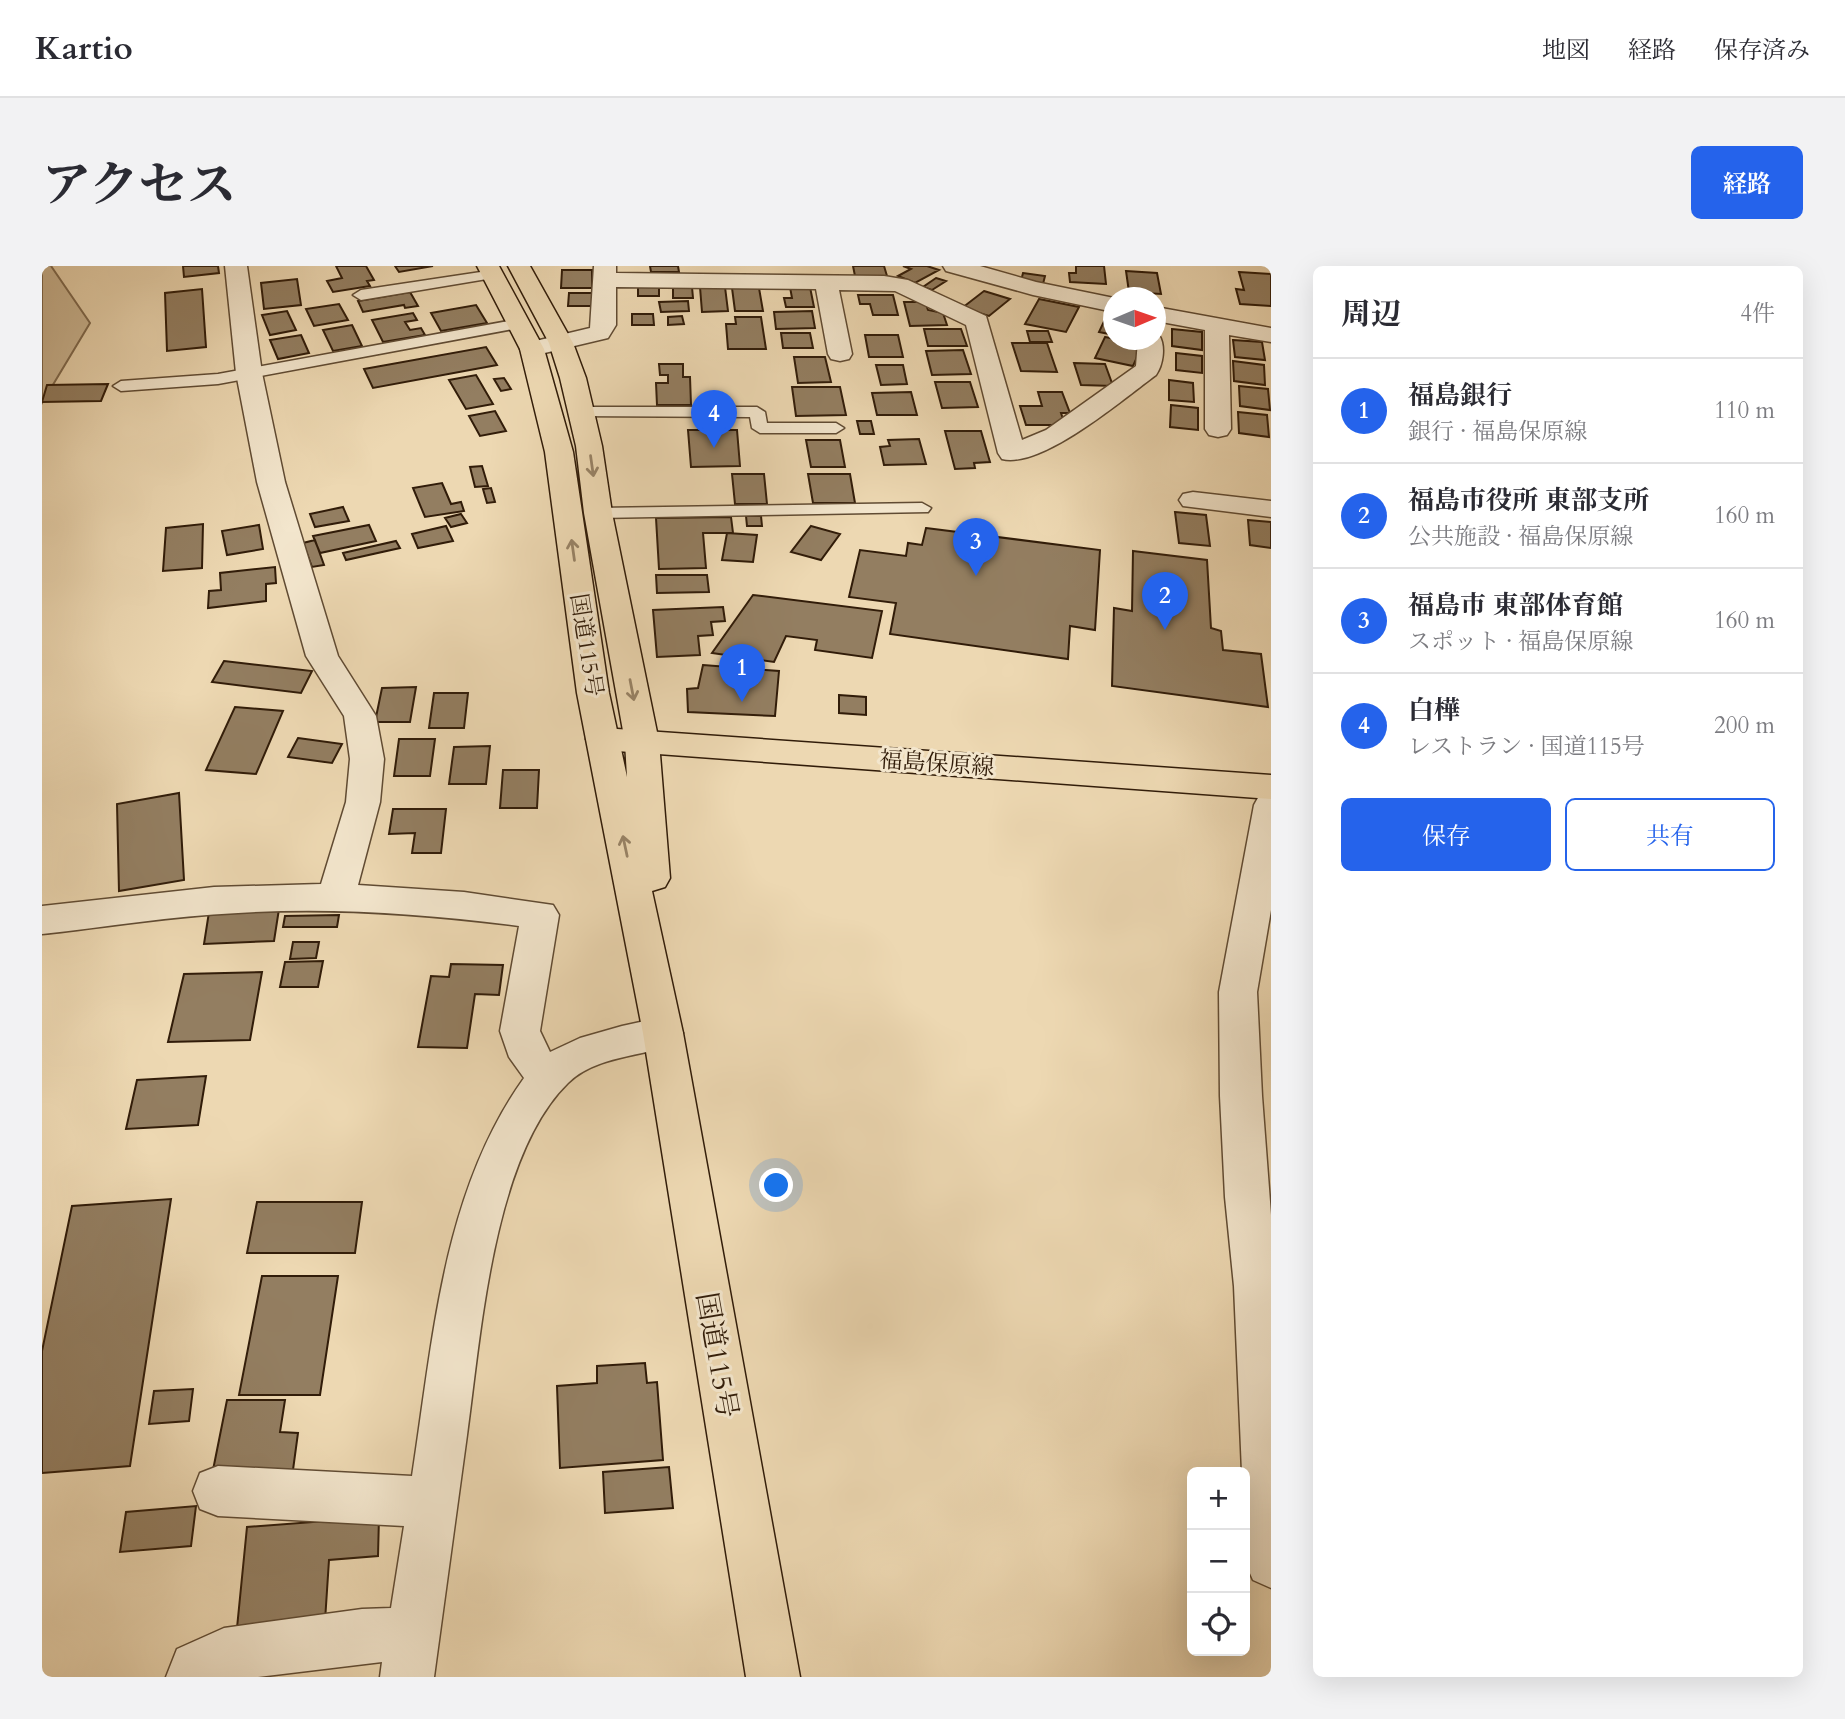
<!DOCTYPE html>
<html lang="ja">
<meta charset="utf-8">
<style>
:root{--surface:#fff;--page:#f2f2f3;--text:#2b2b33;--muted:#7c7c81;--line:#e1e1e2;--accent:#2563eb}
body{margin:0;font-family:Cardo,"Noto Serif JP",serif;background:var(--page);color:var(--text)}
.controls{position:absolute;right:21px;bottom:21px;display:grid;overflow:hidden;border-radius:10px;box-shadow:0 7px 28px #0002}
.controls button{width:63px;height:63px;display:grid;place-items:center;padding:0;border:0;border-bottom:2px solid var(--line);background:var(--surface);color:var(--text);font:35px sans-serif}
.compass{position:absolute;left:1061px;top:21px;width:63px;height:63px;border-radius:50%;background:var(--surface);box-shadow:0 7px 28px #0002;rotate:88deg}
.you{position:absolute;left:735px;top:920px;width:24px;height:24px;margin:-18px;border:5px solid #fff;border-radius:50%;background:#1a73e8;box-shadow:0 0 0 10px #1a73e833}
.badge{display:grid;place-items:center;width:46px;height:46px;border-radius:50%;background:var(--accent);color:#fff;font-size:23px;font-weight:700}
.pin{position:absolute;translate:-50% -58px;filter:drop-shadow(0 2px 4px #0008)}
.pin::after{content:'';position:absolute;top:37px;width:24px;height:21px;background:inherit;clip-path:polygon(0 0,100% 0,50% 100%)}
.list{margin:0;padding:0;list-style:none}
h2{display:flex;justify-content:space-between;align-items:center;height:91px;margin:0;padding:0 28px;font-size:30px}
h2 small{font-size:23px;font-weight:400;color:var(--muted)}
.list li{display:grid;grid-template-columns:46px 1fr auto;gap:21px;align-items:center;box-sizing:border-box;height:105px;padding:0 28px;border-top:2px solid var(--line)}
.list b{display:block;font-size:26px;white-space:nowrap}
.list p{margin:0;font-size:23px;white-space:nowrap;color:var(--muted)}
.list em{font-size:23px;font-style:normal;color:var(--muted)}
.actions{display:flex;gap:14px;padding:21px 28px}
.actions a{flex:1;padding:16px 0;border:2px solid var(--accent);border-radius:10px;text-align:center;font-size:24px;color:var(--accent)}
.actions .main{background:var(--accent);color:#fff}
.icon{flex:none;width:38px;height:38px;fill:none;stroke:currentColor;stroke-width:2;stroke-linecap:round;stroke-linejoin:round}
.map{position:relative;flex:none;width:1229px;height:1411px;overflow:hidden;border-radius:10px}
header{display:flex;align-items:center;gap:42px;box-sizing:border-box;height:98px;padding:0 35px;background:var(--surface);border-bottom:2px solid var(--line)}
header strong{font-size:33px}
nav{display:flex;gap:38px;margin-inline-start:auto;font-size:24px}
.intro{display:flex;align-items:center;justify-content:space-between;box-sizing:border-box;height:168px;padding:0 42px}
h1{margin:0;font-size:49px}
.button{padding:18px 32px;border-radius:10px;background:var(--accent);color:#fff;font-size:24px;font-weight:700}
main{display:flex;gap:42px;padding:0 42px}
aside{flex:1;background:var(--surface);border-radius:10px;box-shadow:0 7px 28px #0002}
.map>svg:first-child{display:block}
.green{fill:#cdb895;stroke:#7f6a4f;stroke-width:2}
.building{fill:#937e61;stroke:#311c09;stroke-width:2}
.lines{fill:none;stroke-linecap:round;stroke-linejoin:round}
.lane-casing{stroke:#604b33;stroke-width:3}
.street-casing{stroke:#604b33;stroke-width:3}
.primary-casing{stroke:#311c09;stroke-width:3}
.highway-casing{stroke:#311c09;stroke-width:3}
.lane{fill:#f3e6cd;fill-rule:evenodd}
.street{fill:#f3e6cd;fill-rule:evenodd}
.primary{fill:#edd8b2;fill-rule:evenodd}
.highway{fill:#edd8b2;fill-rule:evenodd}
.oneway{stroke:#988366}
.labels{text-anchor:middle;stroke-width:6;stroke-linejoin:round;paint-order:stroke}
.street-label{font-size:23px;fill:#311c09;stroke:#f3e6cd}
.near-street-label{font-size:28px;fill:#311c09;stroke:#f3e6cd}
</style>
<header>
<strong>Kartio</strong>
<nav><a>地図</a><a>経路</a><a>保存済み</a></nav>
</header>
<div class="intro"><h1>アクセス</h1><a class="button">経路</a></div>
<main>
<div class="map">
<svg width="1229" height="1411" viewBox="0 0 1229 1411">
<rect width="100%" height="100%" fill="#edd8b2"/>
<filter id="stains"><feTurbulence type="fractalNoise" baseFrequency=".00286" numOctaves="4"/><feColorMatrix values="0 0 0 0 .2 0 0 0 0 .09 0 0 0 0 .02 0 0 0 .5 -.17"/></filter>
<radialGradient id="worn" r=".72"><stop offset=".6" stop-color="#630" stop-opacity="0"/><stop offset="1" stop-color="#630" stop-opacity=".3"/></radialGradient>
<path class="green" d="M0,0h9l39,57 -48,80z"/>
<path class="building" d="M141,0h35l1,7 -35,4z
M294,0h30l8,14 -7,1 3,5 -37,6 -6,-11 15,-3z
M353,0h38l-34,6z
M608,0h28l1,6h-28z
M811,0h31l3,10h-32z
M861,0h24l12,4 -24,13 -17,-7 13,-7z
M1034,0h28l2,18 -36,-2 -1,-9h7z
M520,4h30v18h-31z
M1084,5l31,2 4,21 -32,-2z
M1197,6l32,2v32l-31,-2 -4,-15 8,1z
M981,7l22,3 -2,8 -22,-3z
M894,12l10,3 -14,9 -9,-3z
M255,13l4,26 -37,4 -3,-26z
M617,20v10h-21v-9z
M650,21l1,11h-20v-10z
M658,21h25l3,24 -26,1z
M748,21h20l4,20h-28l-2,-9h8z
M690,22h27l4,23h-28z
M160,23l4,58 -39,4 -2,-58z
M942,25l26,8 -21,17 -27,-8z
M368,26l8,14 -13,2 -1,-3 -41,7 -5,-11z
M527,27h25l-1,13h-25z
M816,29h35l5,20h-25l-3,-11h-10z
M997,33l40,8 -13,25 -41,-8z
M646,35l1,10 -28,1 -2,-10z
M862,36h21l3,8 15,3 4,12 -37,1z
M297,38l9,16 -34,6 -8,-17z
M434,39l11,18 -46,8 -10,-18z
M245,45l9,19 -26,5 -8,-20z
M770,45l3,17 -39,1 -2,-17z
M371,47l4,7 -12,2 5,8 11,-2 4,7 -42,7 -11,-22z
M590,48h21l1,11h-22z
M1065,49l7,1v19l-15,-3z
M640,50l2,8 -16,1v-8z
M693,51h26l5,32h-38l-2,-25h10z
M310,59l10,21 -29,5 -10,-21z
M882,63h37l6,17h-39z
M1130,63l30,3v18l-30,-4z
M985,65h21l4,11h-22z
M739,67h29l3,15h-30z
M259,69l8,18 -31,6 -8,-19z
M823,69h33l5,22h-34z
M1063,71l38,7 -10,22 -38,-8z
M1191,74l29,2 3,18 -30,-3z
M970,77h35l10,29 -36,-1z
M444,81l11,18 -124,23 -9,-19z
M921,84l8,24 -39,1 -6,-24z
M1134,87l26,3v17l-26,-3z
M752,91h31l6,25 -33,1z
M1191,95l31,4 1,20 -31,-4z
M1032,97l31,1 8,22 -32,-1z
M617,98h24v13h7l1,28h-34l-1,-22h12v-8h-8z
M834,99h27l4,19 -26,1z
M434,109l17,29 -27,5 -17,-29z
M462,112l7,11 -10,2 -7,-12z
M1127,114l24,3 1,19 -25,-2z
M893,116h35l8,25 -36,1z
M66,118l-7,17 -59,1 5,-17z
M1197,120l29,3 2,21 -30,-4z
M750,121h48l6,28 -50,1z
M869,126l6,23h-40l-5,-22z
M996,126h24l8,21h-9l4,12h-39l-6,-19h22z
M1129,139l27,3v22l-28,-3z
M453,145l11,20 -26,5 -11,-20z
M1196,146l29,3 2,22 -30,-4z
M815,155h14l3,13h-14z
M646,164h49l3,36 -49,1z
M903,165h36l9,31 -16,1 1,5 -20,1z
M877,173l7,25 -42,1 -4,-18 10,-1 -2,-6z
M764,174h34l5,27h-34z
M440,200l6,20 -13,1 -5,-20z
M690,208h32l3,30h-32z
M766,208h42l5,29h-42z
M400,217l9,21 10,-2 3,9 -39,6 -12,-29z
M449,222l4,14 -8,1 -4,-14z
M301,241l6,14 -34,6 -5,-13z
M1133,246l31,3 4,31 -31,-3z
M419,248l6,9 -16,4 -6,-9z
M704,250h15l1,10h-15z
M689,251l2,16h-30l3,35 -47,1 -3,-51z
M1206,254l23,2v26l-21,-3z
M161,258l-1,44 -39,3 3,-43z
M217,259l4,24 -36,6 -5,-24z
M327,259l7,16 -56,12 -7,-17z
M404,260l7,15 -35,7 -6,-14z
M769,260l29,8 -19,26 -30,-8z
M884,262l174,22 -5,80 -25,-4 -2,33 -178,-25 6,-31 -47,-6 11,-47 46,6 2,-13 14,2z
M685,267l30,2 -4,27 -31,-2z
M273,274l9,25 -12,2 -9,-24z
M354,275l4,7 -54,12 -3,-7z
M1091,285l74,9 4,68 10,3 2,19 38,4 7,53 -156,-21 2,-78 18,3z
M233,301l1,16 -10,1v17l-58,7 1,-17 12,-1 -1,-17z
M614,309h51l2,17 -52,1z
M711,329l129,16 -10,47 -57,-8 2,-10 -31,-4 -12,26 -62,-9z
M681,341l2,14 -14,1 2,13 -15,1 2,19 -43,2 -4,-47z
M182,395l88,10 -11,22 -89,-11z
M661,399l76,6 -4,45 -87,-4 -1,-23 11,-1z
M374,421l-6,35h-35l7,-34z
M392,427h34l-4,35h-35z
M797,429l27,2v18l-27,-2z
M193,441l48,4 -27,63 -50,-4z
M256,472l44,6 -10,19 -44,-6z
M357,473h36l-5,37h-36z
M448,480l-4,38h-37l5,-37z
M461,504h36l-2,38h-37z
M137,527l5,87 -65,11 -2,-87z
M351,543h53l-5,44h-29l3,-20 -26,1z
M237,643l-5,32 -70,3 5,-32z
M297,649l-2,12h-54l2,-11z
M251,676h26l-3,16 -26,1z
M281,695l-5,26h-38l5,-25z
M409,698l52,1 -4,30 -24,-1 -8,54 -49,-1 13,-71 18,1z
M220,706l-12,68 -82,2 16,-68z
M164,810l-8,49 -72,4 11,-49z
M129,933l-41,267 -88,7v-122l30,-145z
M215,936h105l-7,51h-108z
M220,1010h76l-18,119h-81z
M603,1097l2,20 10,-1 6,78 -103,8 -3,-82 40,-3v-17z
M151,1123l-4,32 -40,3 5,-33z
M185,1134h58l-5,32 18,1 -5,37h-80z
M627,1201l4,41 -68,5 -2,-41z
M154,1240l-5,40 -71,6 6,-40z
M337,1251l-1,39 -49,4 -4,61 -88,7 10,-101z"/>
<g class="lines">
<defs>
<path id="lane" d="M452,4l7,4 -2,3 -138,23 -8,-5 8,-5z
M477,53l8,5 -3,3 -306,57 -97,7 -8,-5 8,-5 97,-7z
M539,141h176l8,5 2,11h69l8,5 -8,5h-76l-8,-5 -2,-11 -175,-1 -2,-4 2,-4z
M880,237l9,5 -3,4 -330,6 -9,-5 9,-5z"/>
<path id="street" d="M183,0h22l15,107 23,109 53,174 38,60 8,43 -4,43 -22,83 106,7 89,13 6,10 -19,116 10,21 30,-14 42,-12 41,-9 14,5 6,11 -6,11c-34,12 -82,12 -109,39 -75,73 -87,251 -101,352 -11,81 -22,161 -33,242h-54l2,-15 -124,15h-92l11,-28 47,-21 138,-19 29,-1 13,-82 -186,-10 -18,-7 -7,-18 7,-18 18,-7 194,10c21,-135 30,-283 112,-398l-15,-21 -9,-26 19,-105c-93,-12 -187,-19 -281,-13 -66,3 -131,14 -196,21v-28l172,-19 107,-3 25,-82 4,-43 -6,-43 -38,-60 -49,-174 -21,-109z
M552,0h22v7l268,3 24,4 78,36 36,124 24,-10 90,-64 2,-26h18v-6l3,1c7,11 4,30 -3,40 -33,24 -114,94 -154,84l-4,-6 -32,-128 -71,-34 -56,-1 13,64 -3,5 -9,2 -9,-2 -3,-5 -12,-65 -200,-2v38l-8,13 -76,18 -9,-2 -3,-5 3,-5 67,-16z
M901,0h37l56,16 78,16v14l-81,-17 -87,-24z
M1114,41l115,21v14l-42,-7 2,94 -4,6 -9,2 -9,-2 -4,-6v-99l-49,-9z
M1151,226l78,9v16l-88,-11 -4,-6 4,-6z
M1229,527v117l-14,82 5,104 9,119v373l-18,-8 -8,-18v-90h-3l-8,-186 -9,-89 -5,-101 -1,-104 35,-187 5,-9z"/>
<path id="primary" d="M561,462l668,47v24l-668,-49 -12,-3 -5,-8 5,-8z"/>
<path id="highway" d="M435,0h22l45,83 29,103 36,241 18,84 -2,-35 -41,-229 -8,-67 -16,-68 -11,-35 -41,-77h22l43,77 13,35 16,68 10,67 47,229 11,136 -5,9 -13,4 31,142 117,644h-54l-103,-644 -66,-340 -32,-241 -25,-103z"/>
</defs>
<use href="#lane" class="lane-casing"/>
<use href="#street" class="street-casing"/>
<use href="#primary" class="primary-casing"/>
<use href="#highway" class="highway-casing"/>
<use href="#lane" class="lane"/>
<use href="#street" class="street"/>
<use href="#primary" class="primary"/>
<use href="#highway" class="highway"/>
</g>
<defs><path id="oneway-shaft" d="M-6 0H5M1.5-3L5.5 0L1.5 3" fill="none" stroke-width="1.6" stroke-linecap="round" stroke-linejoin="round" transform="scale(1.75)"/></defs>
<g class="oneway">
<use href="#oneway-shaft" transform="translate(550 200) rotate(82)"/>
<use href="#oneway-shaft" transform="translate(531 284) rotate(-98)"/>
<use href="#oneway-shaft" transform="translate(590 424) rotate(79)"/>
<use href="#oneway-shaft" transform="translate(583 580) rotate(-102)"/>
</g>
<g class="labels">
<g class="street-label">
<text transform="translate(545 379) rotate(81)" y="8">国道115号</text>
<text transform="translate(895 497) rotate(4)" y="8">福島保原線</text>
</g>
<g class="near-street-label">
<text transform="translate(676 1089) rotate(80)" y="10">国道115号</text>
</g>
</g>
<rect width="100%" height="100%" filter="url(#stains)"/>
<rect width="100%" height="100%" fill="url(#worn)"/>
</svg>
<div class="controls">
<button>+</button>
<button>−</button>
<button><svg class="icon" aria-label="locate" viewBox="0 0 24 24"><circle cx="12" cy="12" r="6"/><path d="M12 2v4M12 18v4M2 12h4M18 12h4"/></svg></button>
</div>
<svg class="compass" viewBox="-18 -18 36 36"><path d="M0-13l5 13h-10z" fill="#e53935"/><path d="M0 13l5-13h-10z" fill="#7c7c81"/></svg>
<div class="you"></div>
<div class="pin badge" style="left:700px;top:436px">1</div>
<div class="pin badge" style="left:1123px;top:364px">2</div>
<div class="pin badge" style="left:934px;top:310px">3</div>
<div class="pin badge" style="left:672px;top:182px">4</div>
</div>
<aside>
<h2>周辺<small>4件</small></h2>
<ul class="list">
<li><span class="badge">1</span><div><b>福島銀行</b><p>銀行 · 福島保原線</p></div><em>110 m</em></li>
<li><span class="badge">2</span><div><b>福島市役所 東部支所</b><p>公共施設 · 福島保原線</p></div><em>160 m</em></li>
<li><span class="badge">3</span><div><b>福島市 東部体育館</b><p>スポット · 福島保原線</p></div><em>160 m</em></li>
<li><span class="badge">4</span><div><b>白樺</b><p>レストラン · 国道115号</p></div><em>200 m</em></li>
</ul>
<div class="actions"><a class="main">保存</a><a>共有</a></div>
</aside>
</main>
